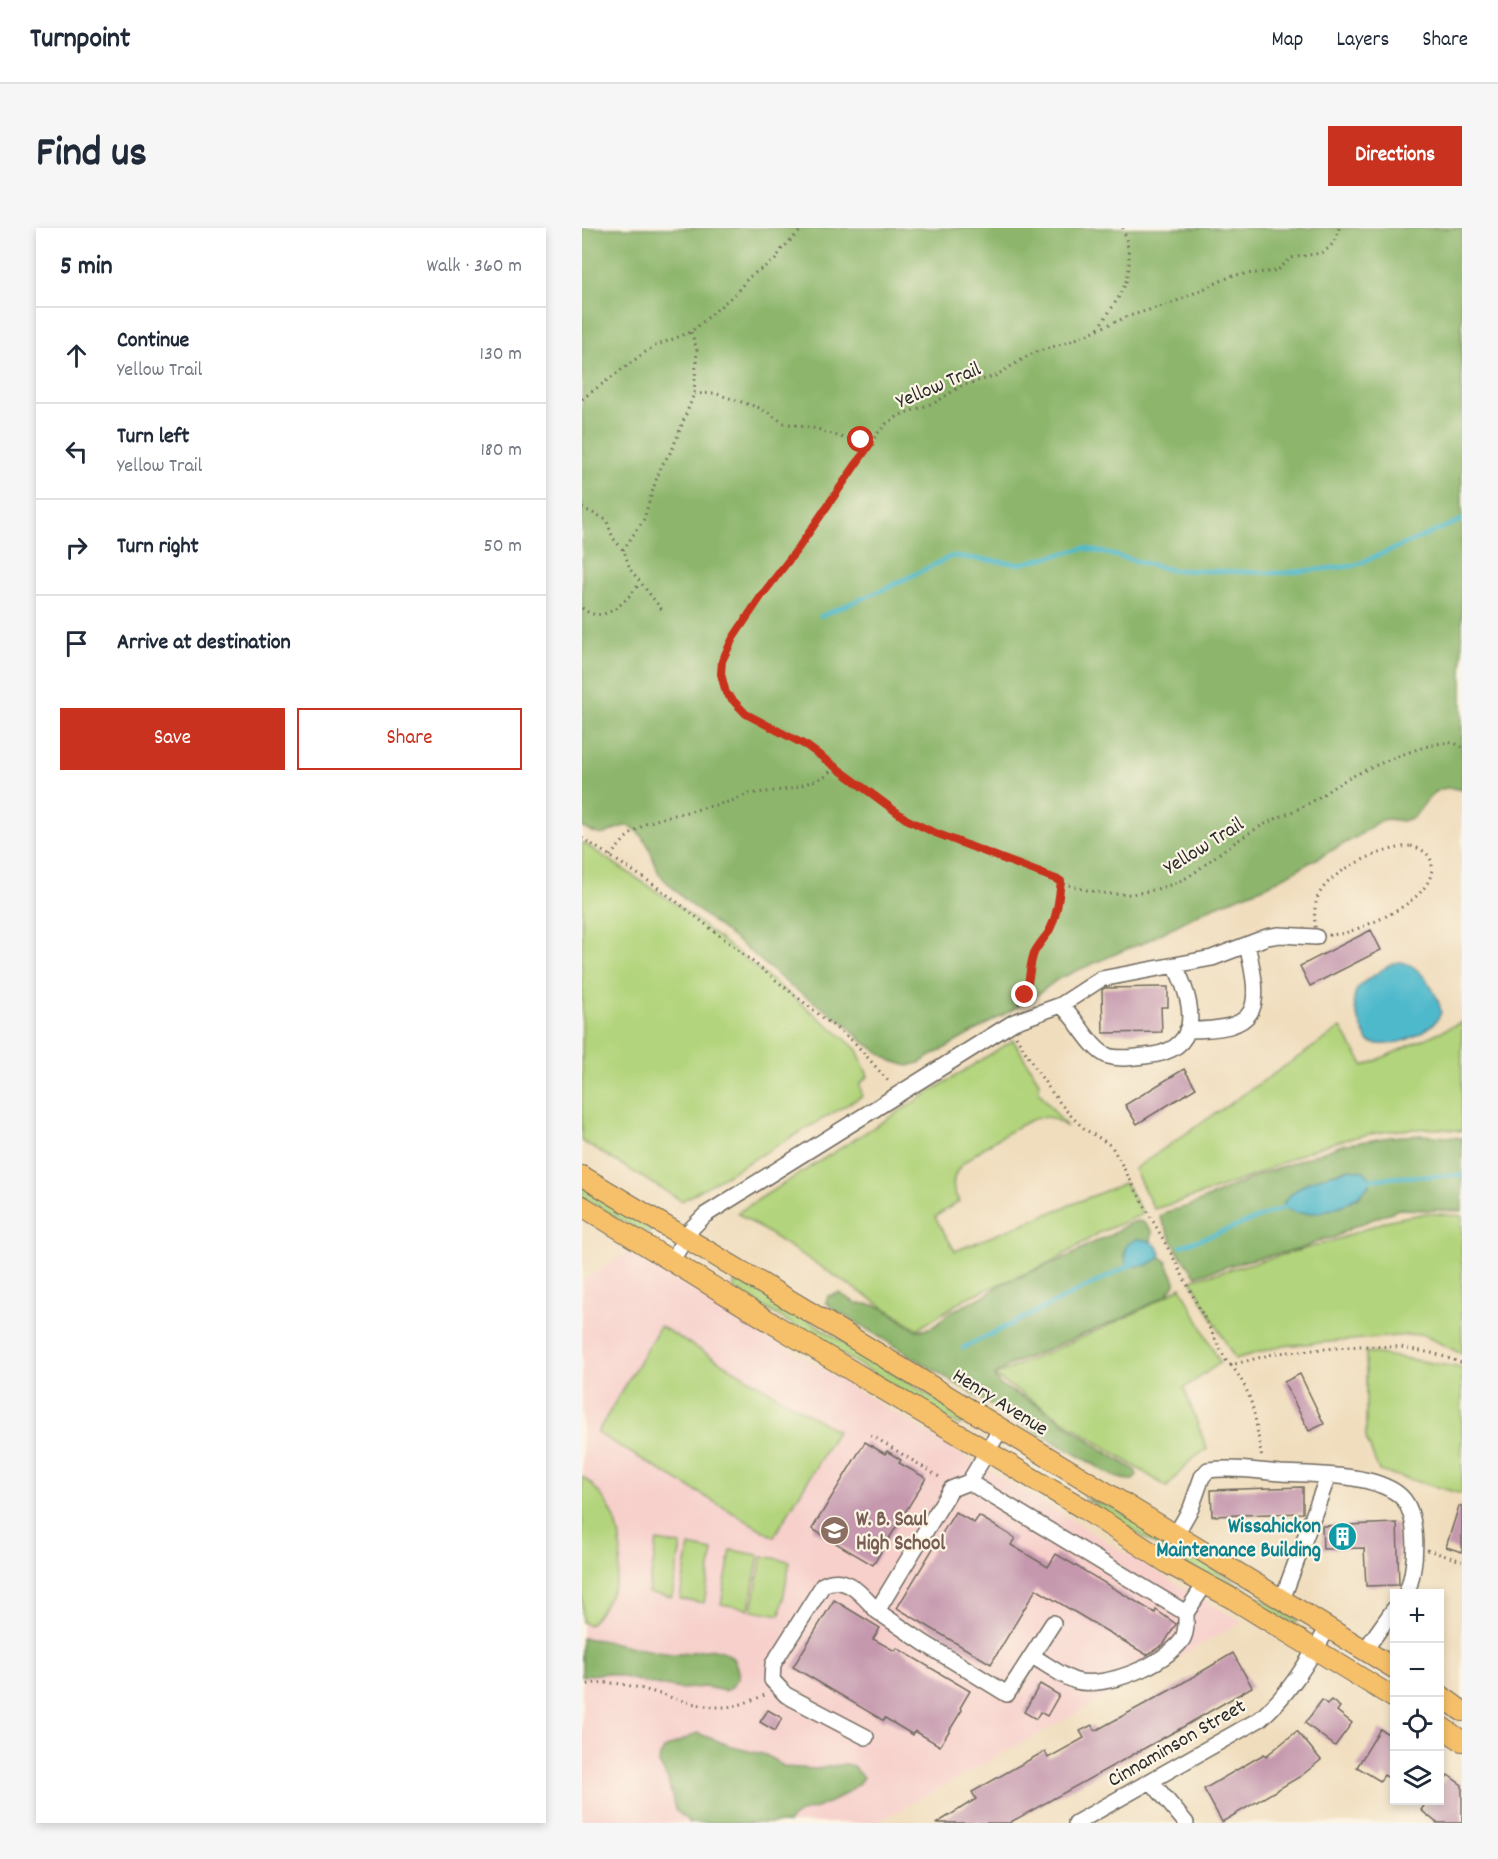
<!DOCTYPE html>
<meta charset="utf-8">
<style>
:root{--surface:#fff;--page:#f6f6f7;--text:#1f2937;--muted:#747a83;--line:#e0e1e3;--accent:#c8321e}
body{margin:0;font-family:Dekko,sans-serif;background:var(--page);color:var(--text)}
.controls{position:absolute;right:18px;bottom:18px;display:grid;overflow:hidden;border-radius:0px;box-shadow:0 3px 9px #0003}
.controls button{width:54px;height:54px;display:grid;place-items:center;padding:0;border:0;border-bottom:2px solid var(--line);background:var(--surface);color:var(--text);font:30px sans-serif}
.stop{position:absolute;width:18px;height:18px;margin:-14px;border:4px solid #c8321e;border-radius:50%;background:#fff}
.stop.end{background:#c8321e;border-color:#fff;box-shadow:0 2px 6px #0008}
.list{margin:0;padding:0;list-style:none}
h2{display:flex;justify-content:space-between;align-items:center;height:78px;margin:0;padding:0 24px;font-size:26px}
h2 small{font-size:20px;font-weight:400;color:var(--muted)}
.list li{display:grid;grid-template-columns:39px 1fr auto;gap:18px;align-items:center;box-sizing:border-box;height:96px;padding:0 24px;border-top:2px solid var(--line)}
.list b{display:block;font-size:22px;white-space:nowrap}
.list p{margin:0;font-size:20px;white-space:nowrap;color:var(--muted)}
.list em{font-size:20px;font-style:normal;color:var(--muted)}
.actions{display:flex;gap:12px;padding:18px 24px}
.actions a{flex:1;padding:14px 0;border:2px solid var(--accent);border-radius:0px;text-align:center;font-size:21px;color:var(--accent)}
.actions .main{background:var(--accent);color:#fff}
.icon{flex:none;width:33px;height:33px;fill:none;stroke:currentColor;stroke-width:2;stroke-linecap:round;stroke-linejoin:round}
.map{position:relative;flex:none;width:880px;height:1595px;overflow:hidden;border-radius:0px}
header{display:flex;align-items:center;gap:36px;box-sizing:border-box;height:84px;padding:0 30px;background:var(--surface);border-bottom:2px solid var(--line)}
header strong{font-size:28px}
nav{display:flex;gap:33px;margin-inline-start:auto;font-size:21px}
.intro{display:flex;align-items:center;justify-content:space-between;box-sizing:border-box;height:144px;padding:0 36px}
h1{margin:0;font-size:42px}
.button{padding:15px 27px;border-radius:0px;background:var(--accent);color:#fff;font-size:21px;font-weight:700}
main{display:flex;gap:36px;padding:0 36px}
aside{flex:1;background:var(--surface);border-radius:0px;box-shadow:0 3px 9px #0003}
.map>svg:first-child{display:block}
.built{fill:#f7d0cc}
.green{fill:#b2d47c;stroke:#6e8054;stroke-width:1.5}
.forest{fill:#8db66c;stroke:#5c704c;stroke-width:1.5;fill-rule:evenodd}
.water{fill:#4fb9cc;stroke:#3d727c;stroke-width:1.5}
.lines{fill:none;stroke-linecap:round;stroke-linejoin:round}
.stream{stroke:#4fb9cc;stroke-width:4.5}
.building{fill:#c598ae}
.minor-casing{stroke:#70695e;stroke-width:18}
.major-casing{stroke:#70695e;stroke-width:22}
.path{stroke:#70695e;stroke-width:3;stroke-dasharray:1.5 4.5;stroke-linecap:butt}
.minor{stroke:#fff;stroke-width:15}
.major{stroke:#f6c06b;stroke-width:20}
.route{stroke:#c8321e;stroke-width:8}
.labels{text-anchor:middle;stroke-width:4.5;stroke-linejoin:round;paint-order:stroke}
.street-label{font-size:21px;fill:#2b2b2b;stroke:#fcf5e5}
.education-label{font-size:21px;font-weight:bold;fill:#785e54;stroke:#fcf5e5;text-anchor:start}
.culture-label{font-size:21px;font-weight:bold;fill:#0d838f;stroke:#fcf5e5;text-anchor:end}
</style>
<header>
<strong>Turnpoint</strong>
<nav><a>Map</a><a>Layers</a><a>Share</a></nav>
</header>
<div class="intro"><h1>Find us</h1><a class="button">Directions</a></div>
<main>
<aside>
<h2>5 min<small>Walk · 360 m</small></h2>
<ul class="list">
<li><svg class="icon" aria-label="ahead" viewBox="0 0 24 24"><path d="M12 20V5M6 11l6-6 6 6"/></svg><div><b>Continue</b><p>Yellow Trail</p></div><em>130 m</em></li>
<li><svg class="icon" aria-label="left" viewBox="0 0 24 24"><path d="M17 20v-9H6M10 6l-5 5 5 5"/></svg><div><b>Turn left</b><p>Yellow Trail</p></div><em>180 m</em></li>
<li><svg class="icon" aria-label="right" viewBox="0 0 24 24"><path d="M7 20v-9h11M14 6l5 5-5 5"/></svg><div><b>Turn right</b></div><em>50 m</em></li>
<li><svg class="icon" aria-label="arrive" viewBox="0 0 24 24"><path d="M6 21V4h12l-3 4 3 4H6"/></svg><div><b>Arrive at destination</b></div></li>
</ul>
<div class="actions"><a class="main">Save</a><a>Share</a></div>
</aside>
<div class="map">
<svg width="880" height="1595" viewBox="0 0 880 1595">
<rect width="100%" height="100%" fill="#fcf5e5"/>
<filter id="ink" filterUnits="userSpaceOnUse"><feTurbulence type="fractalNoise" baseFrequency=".0167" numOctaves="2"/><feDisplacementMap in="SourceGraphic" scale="12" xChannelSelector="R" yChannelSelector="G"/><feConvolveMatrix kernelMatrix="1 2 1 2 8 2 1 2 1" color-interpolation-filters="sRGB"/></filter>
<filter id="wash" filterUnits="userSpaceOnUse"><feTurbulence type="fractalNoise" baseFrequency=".008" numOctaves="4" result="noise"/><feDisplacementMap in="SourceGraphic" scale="24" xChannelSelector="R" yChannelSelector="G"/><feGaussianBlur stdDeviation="1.35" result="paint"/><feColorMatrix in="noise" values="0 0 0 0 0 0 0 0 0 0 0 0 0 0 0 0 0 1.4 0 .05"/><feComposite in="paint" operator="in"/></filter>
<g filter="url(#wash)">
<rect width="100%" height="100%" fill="#f0ddbd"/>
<path class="built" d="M46,1024l547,331 67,39 -366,201h-294v-542z"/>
<path class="green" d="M0,614l94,62 167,133 14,13 11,26 -8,8 2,12 -180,105 -100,-60z
M880,794v109c-45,-7 -102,2 -145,17 -23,8 -45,20 -68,29 -31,12 -63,23 -95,32l-20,-40 207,-141 23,38z
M431,812l26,42v10l28,35c-8,-6 -16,-11 -25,-10 -15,1 -78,41 -85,54 -6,11 -4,20 2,30l-24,16 20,34 170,-68 18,31 -44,19 -41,25 -24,12 -68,28 -48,31 -181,-116z
M0,957l69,43v3l-4,2 -13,-5 -52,-31z
M845,985l35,3v138l-41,-20 -140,12 -46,13 -44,-79 142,-39 56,-21z
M157,1053l69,39 155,97v6l-4,2 -225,-136v-6z
M599,1059l39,76 -36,25 23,61 -17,12 -23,26 -173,-111c63,-29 128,-52 187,-89z
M78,1098l177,105 -63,106 -177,-104z
M784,1124l96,16v126l-83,-23 -13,-33z
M0,1248c51,40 50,104 7,149l-7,-3z
M501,1269l32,12 182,111 -3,5 -108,-60z
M75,1313l24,4 -9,52 -24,-4z
M107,1318l24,5 -9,52 -24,-4z
M149,1322l28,5 -10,54 -28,-5z
M180,1328l28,5 -10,54 -28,-5z"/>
<path class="forest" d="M0,0h880v562c-28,-8 -33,9 -48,27l-12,4 -14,-2 -9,2 -21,15 -91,50 -59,23 -67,35 -12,4 -71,31 -25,19 -114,65 -11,3 -16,-5 -30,-20 -15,-16 -17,-12 -40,-27 -38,-33 -67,-53 -26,-26 -11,-29 -7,-10 -11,-9h-5c-24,5 -14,16 -43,1z
M839,907l41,3v73l-63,-2 -46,18 -20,11 -10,1 -22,10 -56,12 -49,15 -18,-24 -18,-35 6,-5 23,-6 70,-31 83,-30 48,-8zM769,941l18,17 -12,13 -73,8v-5c17,-21 42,-27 67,-33z
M555,993l6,1 9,9 -1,10 -14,-2 -12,9 -1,9 23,8 14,-8 5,4 9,20v3l-8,11 -37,20 -120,50 -16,11 6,9 41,22 65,45 29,18 2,5 -4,5c-14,0 -24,-5 -35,-13l-77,-44 -189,-115 -6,-6 2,-6 11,-3 17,10 18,2 9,3 33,22h8l12,-5 12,-12 38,-18 14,-10 73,-31 17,-10 19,-8 19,-12z
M0,1410c32,2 62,14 93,16 16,1 37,-10 51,-1 10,5 11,14 13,24l-9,12 -5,2 -20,-4 -24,2 -34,-6 -40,-10 -25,3z
M115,1505l39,15 30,7 19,12 31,2 29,-5 8,2 10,11c-6,13 -33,26 -47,31 -11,4 -20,4 -28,15h-98l-15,-14 -7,-29 -9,-17 1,-7 4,-7z"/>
<path class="water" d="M816,734c21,0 40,31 43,50 -6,21 -54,40 -73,29 -6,-14 -21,-39 -10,-53 4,-5 10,-9 15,-12 8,-5 15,-12 25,-14z
M769,941l13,2 7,8c-6,25 -68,45 -87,28v-5c19,-23 41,-26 67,-33z
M555,1011c12,0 18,3 24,14l-2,6 -12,6 -19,2 -2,-3 -1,-16 5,-6z"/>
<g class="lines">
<path class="stream" d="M239,388l66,-28 65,-32 68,8 65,-16 87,22 111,3 70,-7 109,-46
M785,952l34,-3 61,-2
M599,1018l51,-18 56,-22
M381,1120l170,-84"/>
</g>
<g id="blocks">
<path class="building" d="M789,702l10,20 -71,36 -10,-20z
M579,759h7v20h-7l1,25 -59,1 -1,-43 3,-2z
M602,841l12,19 -59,36 -12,-19z
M718,1146l24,50 -15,7 -25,-49z
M283,1214l20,12 2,-3 14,9 -2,3 27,15 -53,87 -61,-36z
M721,1259v26l-91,3 -1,-26z
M877,1278h3v46l-16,-5z
M373,1284l19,11 5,-7 36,22 -4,7 37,22 8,-13 99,59 1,-3 20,14 -12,20 -17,11 -111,-66 -45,75 -94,-56z
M815,1295l2,62 -33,1 -2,-38 -41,1 -1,-23z
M252,1372l46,28 -7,11 22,12 2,-3 73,43 -10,17 2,2 -22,36 -25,-15 -2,4 -28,-17 -1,3 -91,-54z
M651,1425l19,34 -69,40 -174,96h-72l39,-24 -4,-7 73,-41 3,7 36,-20 -4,-7 12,-6 3,6 79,-43z
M458,1456l19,11 -12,21 -7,-4 -4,7 -12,-7z
M740,1472l5,4 4,-4 9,7 -3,4 15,12 -17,23 -30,-23z
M186,1482l14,8 -7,13 -15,-9z
M798,1501l15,9v44l-11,-7 -4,6 -23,-14z
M715,1503l24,29 -20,16 -79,46 -18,-33 60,-35 2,2z
M866,1547l14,10v38h-25l-16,-13 7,-10h12v-14z"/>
</g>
</g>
<g filter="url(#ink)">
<use href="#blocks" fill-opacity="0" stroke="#70695e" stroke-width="1.5"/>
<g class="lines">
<defs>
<path id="minor" d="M479,777c16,13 29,44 47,51 12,4 25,1 37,0 58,-5 50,-50 30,-90
M605,802c72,0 76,-18 60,-85
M90,1032l19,-31 14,-14 309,-193 47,-17 40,-26 111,-21 55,-21 12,-2 37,2
M418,1202l-31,52 217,131 19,-29
M593,1308l16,-28 11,-31 6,-7c25,-3 49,1 73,3 34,2 89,0 117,21 23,17 19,76 8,100
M700,1372l46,-124
M295,1383l47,32 83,51 46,-71
M783,1422l29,-41
M450,1428c11,6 33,22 44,25 29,8 89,-17 106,-41 5,-8 4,-18 4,-27
M284,1509l-80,-42 -14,-15 1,-16 50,-79c23,-12 39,10 54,26l74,-122 18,-7
M569,1553l35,42
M494,1595l184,-104c30,-26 48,-58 68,-91"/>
<path id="major" d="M0,948l241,144 571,348
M0,978l208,128 294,175 85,55 64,35 161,99
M858,1467l22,16
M858,1498l22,15"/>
</defs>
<use href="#minor" class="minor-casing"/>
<use href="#major" class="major-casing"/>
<path class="path" d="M757,0l-5,14 -5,6 -8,5 -30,5 -14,13 -43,4 -62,28 -46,14 -55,24 -38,12 -38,23 -34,10 -25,16 -36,13 -14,9 -10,11c-24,38 -50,77 -77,113 -25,31 -53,62 -70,98 -6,12 -10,24 -7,38 7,26 38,39 60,49 45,21 80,59 122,85 27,16 59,26 89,38 40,15 93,42 137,38 19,-2 37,-7 54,-15 17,-9 31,-24 47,-34 11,-7 22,-15 34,-21 13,-7 28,-12 41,-19 12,-6 22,-15 34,-22 20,-12 84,-40 106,-40 6,-1 11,1 16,4
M516,100c26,-38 40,-52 25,-100
M112,166l20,-1 46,15 24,15 34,6 25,9 18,2 9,4
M0,171l62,-46 11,-7 36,-14 45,-39 13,-16 26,-17 7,-11 21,-21
M0,280l24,11 7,19 11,13 6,18 33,42
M41,322l21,-31 11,-36 7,-18 10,-15 22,-56 3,-45 -6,-17
M0,380c22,19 45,-8 58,-25
M0,610l71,46 32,24 170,135 34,39
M829,618c11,3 21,8 21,21 0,33 -58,56 -84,65 -10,3 -22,3 -32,5 -1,-13 -3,-26 1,-38 10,-29 66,-51 94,-53z
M28,628l17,-19 18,-13 17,-6 70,-17 16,-7 43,-5 33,-12 11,-10
M436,776c14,-12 10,-32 15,-48 3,-10 10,-16 15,-24 8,-15 11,-34 13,-51
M434,808c17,29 43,72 69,93 8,6 18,10 27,18l62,112 52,101 5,5 46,-12 84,-7 40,1 35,7 26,9
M649,1137c25,32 24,56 31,94
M289,1207l70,43
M845,1322l35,11
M0,1458c42,-14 93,20 136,21 17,1 33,-6 49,-13"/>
<use href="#minor" class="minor"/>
<use href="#major" class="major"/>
</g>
</g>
<g class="lines" filter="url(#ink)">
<path class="route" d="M279,212l9,4 -71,103 -37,48 -29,43 -11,23 -1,13 5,19 20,21 61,32 99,73 27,13 128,49c-2,17 -4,37 -13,52 -5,7 -10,12 -14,20 -5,13 -4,29 -9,42"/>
</g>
<defs>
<symbol id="school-disc" viewBox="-11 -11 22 22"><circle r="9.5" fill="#8d6e63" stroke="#fcf5e5"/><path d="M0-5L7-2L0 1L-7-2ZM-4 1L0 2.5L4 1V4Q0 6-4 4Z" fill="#fff"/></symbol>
<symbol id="building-disc" viewBox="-11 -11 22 22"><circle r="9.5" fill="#0f9aa8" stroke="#fcf5e5"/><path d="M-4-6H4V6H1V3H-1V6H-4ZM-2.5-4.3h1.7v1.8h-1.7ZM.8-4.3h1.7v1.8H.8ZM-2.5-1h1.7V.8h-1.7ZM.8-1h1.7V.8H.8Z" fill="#fff"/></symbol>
</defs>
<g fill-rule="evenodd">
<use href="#school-disc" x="236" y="1286" width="33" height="33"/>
<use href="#building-disc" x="744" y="1292" width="33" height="33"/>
</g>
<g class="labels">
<g class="street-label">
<text transform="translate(356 156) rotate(-23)" y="7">Yellow Trail</text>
<text transform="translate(621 617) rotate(-32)" y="7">Yellow Trail</text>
<text transform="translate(419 1173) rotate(32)" y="7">Henry Avenue</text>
<text transform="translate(594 1514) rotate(-30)" y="7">Cinnaminson Street</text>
</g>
<g class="education-label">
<text x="274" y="1297">W. B. Saul<tspan x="274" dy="24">High School</tspan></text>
</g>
<g class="culture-label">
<text x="739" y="1304">Wissahickon<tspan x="739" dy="24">Maintenance Building</tspan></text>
</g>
</g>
</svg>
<div class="controls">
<button>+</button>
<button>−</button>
<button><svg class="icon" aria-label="locate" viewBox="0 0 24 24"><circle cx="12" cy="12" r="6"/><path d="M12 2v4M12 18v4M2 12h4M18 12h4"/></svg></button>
<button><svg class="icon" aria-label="layers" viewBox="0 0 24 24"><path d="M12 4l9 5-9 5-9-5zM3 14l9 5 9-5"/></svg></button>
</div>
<div class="stop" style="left:279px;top:212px"></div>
<div class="stop end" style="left:443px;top:767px"></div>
</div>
</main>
